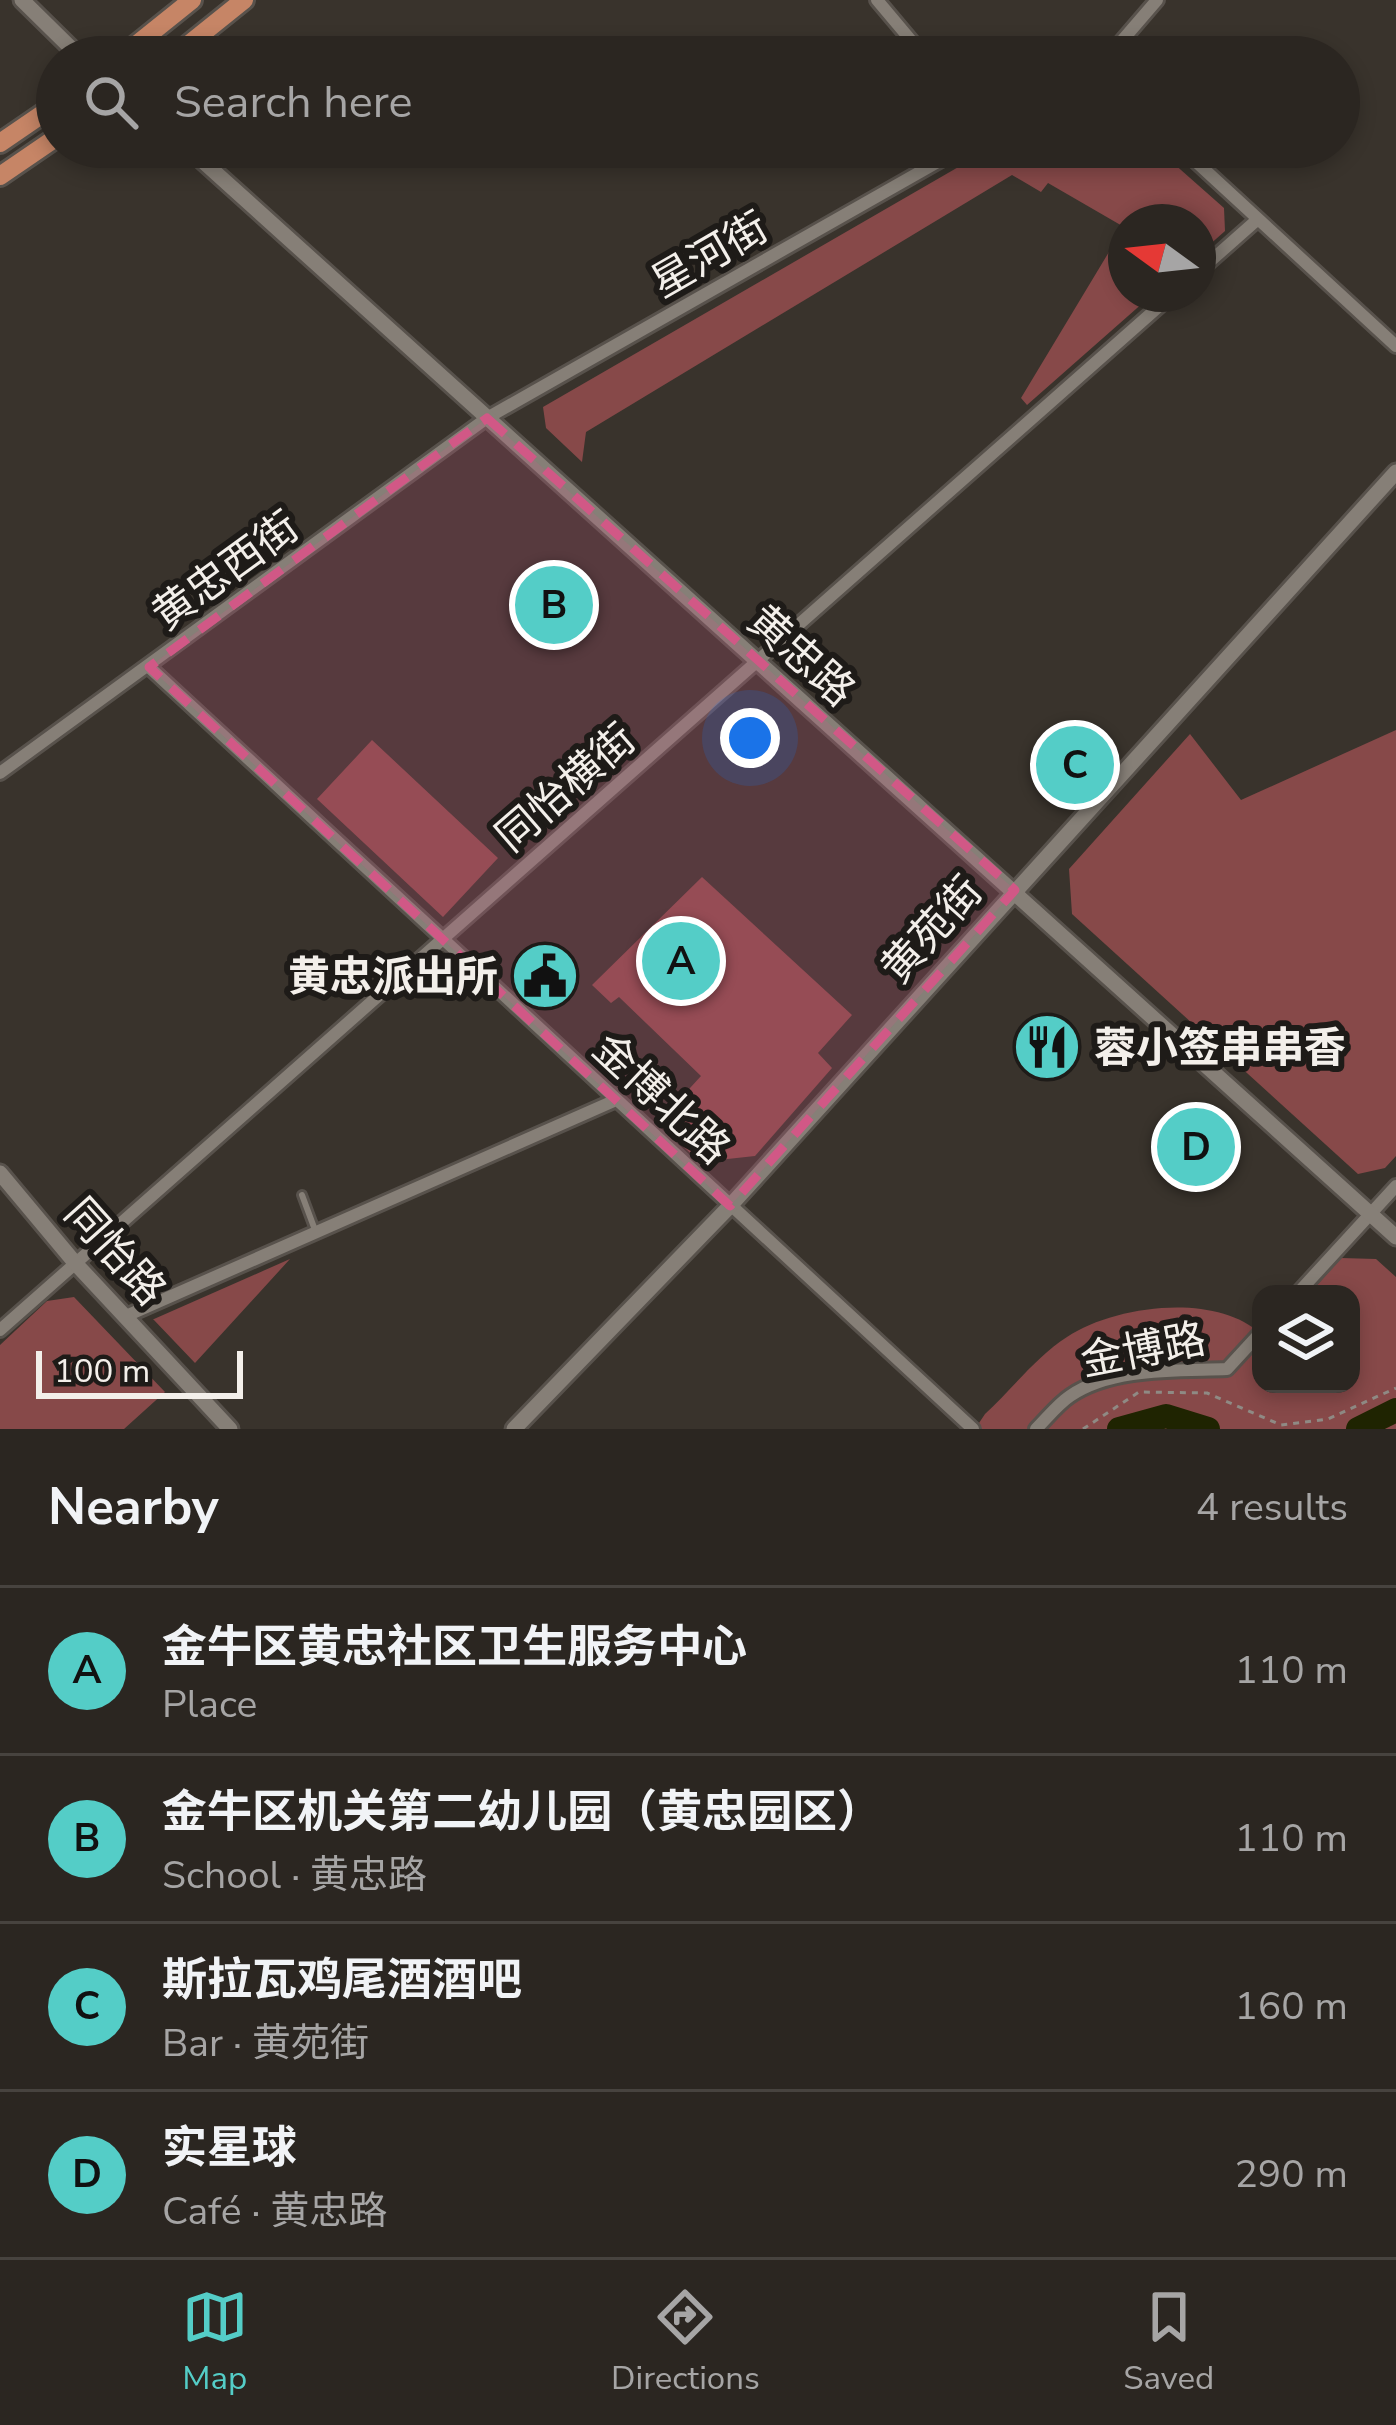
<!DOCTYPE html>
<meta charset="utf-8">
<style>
:root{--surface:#2b2621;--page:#332e2a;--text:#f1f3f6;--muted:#a6a5a5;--line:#47433f;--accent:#54cdc7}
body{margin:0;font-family:"Nunito Sans","Noto Sans SC",sans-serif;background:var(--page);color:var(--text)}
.controls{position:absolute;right:36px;bottom:36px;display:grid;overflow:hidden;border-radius:24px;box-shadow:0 6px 18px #0003}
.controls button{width:108px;height:108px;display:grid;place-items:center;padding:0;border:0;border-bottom:3px solid var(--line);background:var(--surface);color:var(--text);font:60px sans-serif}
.compass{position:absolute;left:1108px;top:204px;width:108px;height:108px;border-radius:50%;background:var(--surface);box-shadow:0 6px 18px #0003;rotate:285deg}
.scale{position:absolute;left:36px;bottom:30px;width:207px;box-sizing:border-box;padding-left:12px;border:6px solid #f3efea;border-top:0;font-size:33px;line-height:42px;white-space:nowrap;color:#f3efea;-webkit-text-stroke:9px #1e1b18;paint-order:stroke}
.you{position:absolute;left:750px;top:738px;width:42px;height:42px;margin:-30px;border:9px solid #fff;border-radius:50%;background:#1a73e8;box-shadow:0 0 0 18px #1a73e833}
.badge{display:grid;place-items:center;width:78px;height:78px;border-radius:50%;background:var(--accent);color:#111;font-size:39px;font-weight:700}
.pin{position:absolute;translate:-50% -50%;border:6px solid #fff;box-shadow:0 3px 12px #0006}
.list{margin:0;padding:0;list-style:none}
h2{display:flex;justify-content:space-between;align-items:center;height:156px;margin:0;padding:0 48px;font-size:51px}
h2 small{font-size:39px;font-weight:400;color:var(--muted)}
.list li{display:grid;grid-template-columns:78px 1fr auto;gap:36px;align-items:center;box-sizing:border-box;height:168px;padding:0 48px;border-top:3px solid var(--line)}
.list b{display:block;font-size:45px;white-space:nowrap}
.list p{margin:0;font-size:39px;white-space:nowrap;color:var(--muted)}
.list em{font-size:39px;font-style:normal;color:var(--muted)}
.icon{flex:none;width:66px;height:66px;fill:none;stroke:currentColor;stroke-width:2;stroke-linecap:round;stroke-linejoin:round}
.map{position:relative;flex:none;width:1396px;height:1429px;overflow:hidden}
.search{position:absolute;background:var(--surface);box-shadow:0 6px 18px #0003;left:36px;right:36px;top:36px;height:132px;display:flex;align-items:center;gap:30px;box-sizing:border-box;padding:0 42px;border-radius:66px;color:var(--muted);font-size:45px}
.sheet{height:828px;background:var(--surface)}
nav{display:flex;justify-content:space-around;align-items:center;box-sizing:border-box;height:168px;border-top:3px solid var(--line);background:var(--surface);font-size:33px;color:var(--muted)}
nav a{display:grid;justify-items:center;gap:6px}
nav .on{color:var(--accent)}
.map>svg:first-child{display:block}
.green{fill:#874949}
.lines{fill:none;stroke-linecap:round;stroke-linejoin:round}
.river{stroke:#1f2401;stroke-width:24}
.service-casing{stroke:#58524c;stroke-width:12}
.minor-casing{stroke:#58524c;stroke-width:18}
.tertiary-casing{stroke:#58524c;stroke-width:21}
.primary-casing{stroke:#58524c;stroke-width:24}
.path{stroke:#8f8a84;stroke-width:3;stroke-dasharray:6 6;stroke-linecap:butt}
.service{stroke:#867f77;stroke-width:6}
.minor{stroke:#867f77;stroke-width:12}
.tertiary{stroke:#867f77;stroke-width:15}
.primary{stroke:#c68566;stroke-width:18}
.marked{fill:#d15886;fill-opacity:0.2;stroke:#d15886;stroke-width:9;stroke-dasharray:24 15;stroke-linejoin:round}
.labels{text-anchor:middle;stroke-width:12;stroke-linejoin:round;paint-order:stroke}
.street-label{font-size:42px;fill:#f3efea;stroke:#1e1b18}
.poi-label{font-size:42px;font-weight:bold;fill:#f3efea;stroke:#1e1b18;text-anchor:end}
</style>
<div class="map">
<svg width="1396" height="1429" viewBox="0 0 1396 1429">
<rect width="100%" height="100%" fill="#39332c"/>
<path class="green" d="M993,147h162l69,61 1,23 -27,24v-33h-72v72h27l-126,111 -6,-7 103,-171 -76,-44 -7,9 -29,-17 -426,257 -4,30 -36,-34 -3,-21z
M1396,730v426l-11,12 -27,6 -286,-260 -3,-45 121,-135 51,66z
M372,740l126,118 -55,59 -126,-118z
M702,877l150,138 -34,38 14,15 -77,88 -55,6 -42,-39 43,-47 -82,-79 -8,6 -19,-18z
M1341,1258l35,1 20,18v152h-421l10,-15c26,-24 52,-58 82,-77 48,-32 149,-45 194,-3v50h90v-90h-42z
M290,1259l-95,104 -42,-44h1z
M74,1297l91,95 -41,37h-124v-84l47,-44z"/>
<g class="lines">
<path class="river" d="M1119,1429l47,-13 42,13
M1358,1429l38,-19"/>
<defs>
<path id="service" d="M302,1195l13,35"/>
<path id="minor" d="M877,0l48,57
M1108,57l49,-57
M1180,147l216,199
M1198,272l60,-53
M149,667l824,762
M0,773l487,-355 477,-271
M1297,1294l99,-108
M126,1316l490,-216
M0,1330l1173,-1036
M1036,1429c11,-11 22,-25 34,-33 42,-29 108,-25 157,-27l34,-37"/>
<path id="tertiary" d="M22,0l58,57
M187,147l1209,1090
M0,1173l76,91 154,165
M514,1429l216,-223 666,-734"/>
<path id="primary" d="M121,57l71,-57
M173,57l71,-57
M0,143l57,-39
M0,176l57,-39"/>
</defs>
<use href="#service" class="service-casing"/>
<use href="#minor" class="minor-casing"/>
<use href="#tertiary" class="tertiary-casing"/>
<use href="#primary" class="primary-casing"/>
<path class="path" d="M1083,1429l56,-37 68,1 74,32 47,-6 68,-31"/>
<use href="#service" class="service"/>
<use href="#minor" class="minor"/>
<use href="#tertiary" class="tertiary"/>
<use href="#primary" class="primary"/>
</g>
<path class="marked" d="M487,418l528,472 -285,316 -581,-539z"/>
<defs>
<symbol id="civic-disc" viewBox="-11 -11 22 22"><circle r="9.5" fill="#54cdc7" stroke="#1e1b18"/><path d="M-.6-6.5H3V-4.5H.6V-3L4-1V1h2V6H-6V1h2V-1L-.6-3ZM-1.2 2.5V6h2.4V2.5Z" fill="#111"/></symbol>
<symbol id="restaurant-disc" viewBox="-11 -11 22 22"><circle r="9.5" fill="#54cdc7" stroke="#1e1b18"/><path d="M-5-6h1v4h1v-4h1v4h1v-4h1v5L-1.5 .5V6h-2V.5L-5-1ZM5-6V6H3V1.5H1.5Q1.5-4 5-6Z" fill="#111"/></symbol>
</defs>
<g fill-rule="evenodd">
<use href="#civic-disc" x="507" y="938" width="76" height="76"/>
<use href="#restaurant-disc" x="1009" y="1009" width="76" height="76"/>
</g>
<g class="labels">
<g class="street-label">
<text transform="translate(709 254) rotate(-30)" y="15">星河街</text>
<text transform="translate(225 570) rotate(-36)" y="15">黄忠西街</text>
<text transform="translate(802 655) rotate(42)" y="15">黄忠路</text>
<text transform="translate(565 787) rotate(-41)" y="15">同怡横街</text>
<text transform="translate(931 929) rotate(-48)" y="15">黄苑街</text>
<text transform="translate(662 1098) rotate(43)" y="15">金博北路</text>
<text transform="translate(116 1251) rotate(48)" y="15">同怡路</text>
<text transform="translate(1143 1349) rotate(-11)" y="15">金博路</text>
</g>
<g class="poi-label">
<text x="498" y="991">黄忠派出所</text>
<text x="1094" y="1062" text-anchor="start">蓉小签串串香</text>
</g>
</g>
</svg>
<div class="controls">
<button><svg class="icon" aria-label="layers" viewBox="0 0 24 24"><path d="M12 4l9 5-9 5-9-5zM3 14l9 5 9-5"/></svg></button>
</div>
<svg class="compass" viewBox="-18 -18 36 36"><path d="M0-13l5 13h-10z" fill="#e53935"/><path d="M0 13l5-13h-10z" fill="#a6a5a5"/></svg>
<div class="scale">100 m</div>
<div class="you"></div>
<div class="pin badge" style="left:681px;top:961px">A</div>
<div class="pin badge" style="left:554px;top:605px">B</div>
<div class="pin badge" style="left:1075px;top:765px">C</div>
<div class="pin badge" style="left:1196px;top:1147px">D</div>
<div class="search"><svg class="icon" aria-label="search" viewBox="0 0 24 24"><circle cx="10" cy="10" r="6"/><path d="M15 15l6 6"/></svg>Search here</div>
</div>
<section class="sheet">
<h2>Nearby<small>4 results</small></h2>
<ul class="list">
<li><span class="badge">A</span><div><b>金牛区黄忠社区卫生服务中心</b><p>Place</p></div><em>110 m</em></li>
<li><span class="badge">B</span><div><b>金牛区机关第二幼儿园（黄忠园区）</b><p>School · 黄忠路</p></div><em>110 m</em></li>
<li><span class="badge">C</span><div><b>斯拉瓦鸡尾酒酒吧</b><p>Bar · 黄苑街</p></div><em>160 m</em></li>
<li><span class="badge">D</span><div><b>实星球</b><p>Café · 黄忠路</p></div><em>290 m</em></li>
</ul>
</section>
<nav>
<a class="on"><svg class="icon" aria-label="map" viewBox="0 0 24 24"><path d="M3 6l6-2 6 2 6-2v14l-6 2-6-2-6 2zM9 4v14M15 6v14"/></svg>Map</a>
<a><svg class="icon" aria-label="directions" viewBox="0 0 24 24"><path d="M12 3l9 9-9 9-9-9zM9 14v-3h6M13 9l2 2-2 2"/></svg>Directions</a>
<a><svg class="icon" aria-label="saved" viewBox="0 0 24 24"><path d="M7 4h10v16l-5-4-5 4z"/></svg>Saved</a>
</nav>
